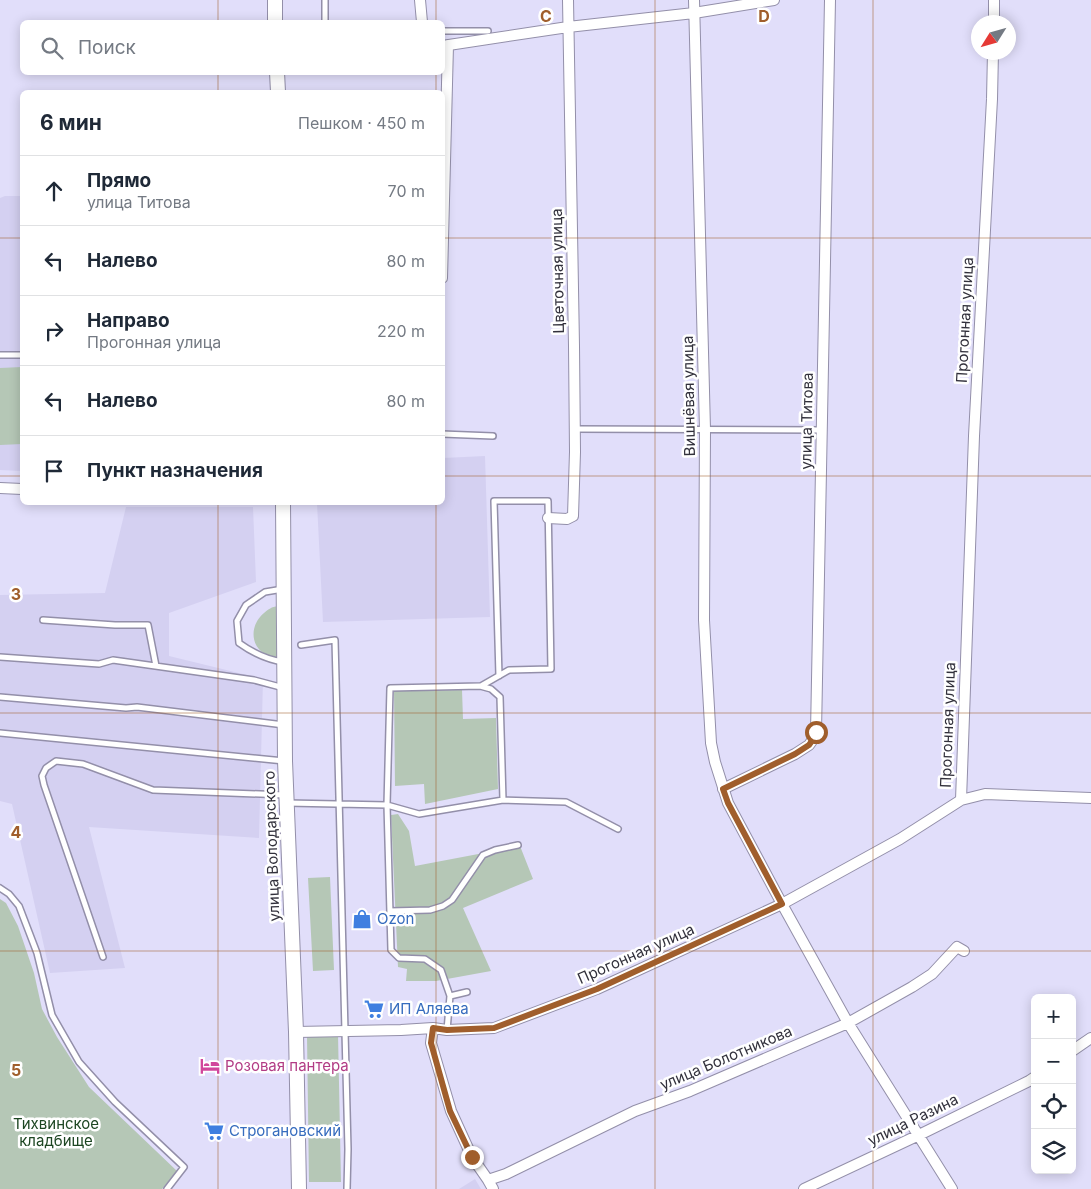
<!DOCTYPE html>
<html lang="ru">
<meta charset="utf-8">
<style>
:root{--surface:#fff;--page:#f6f6f7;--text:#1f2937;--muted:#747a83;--line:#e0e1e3}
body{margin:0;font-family:Inter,sans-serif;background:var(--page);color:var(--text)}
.controls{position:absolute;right:15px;bottom:15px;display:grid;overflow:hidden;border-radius:8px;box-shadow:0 2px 12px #0003}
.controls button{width:45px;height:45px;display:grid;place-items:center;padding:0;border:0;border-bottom:1px solid var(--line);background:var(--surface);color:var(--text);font:25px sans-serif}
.compass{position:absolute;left:971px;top:15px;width:45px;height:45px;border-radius:50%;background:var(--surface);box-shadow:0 2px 12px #0003;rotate:233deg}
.stop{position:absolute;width:15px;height:15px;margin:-11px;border:4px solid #a05e2c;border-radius:50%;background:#fff}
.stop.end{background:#a05e2c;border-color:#fff;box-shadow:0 1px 5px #0008}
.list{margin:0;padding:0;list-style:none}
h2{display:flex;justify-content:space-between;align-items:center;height:65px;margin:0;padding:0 20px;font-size:21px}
h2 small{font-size:16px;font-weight:400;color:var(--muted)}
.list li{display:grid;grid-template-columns:32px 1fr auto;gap:15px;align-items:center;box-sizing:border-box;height:70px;padding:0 20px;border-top:1px solid var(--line)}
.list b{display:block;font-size:19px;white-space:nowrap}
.list p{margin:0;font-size:16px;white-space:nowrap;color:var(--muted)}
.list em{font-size:16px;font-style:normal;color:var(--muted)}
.icon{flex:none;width:28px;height:28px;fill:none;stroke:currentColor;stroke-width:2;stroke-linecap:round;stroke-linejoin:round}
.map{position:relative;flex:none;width:1091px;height:1189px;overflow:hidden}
.search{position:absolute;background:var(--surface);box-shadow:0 2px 12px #0003;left:20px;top:20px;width:425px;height:55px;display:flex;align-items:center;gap:12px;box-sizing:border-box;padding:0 18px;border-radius:8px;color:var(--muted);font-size:19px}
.panel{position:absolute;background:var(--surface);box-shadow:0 2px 12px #0003;left:20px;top:90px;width:425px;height:415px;border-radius:8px}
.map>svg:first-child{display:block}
.built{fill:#d4d0f1}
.green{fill:#b5c7b6}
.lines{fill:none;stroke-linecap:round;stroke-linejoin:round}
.lane-casing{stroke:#938fa9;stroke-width:8}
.street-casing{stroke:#938fa9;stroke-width:12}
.secondary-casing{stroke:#938fa9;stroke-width:16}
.lane{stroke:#fff;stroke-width:5}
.street{stroke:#fff;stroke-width:10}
.secondary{stroke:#fff;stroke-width:14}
.route{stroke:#a05e2c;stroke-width:6}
.grid{fill:none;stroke:#a05e2c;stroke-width:1;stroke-opacity:0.55}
.labels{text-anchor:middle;stroke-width:5;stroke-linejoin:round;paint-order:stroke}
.street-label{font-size:15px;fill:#32313c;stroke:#fff}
.shop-label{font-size:15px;fill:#366cbe;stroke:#fff;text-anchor:start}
.hotel-label{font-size:15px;fill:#b23c85;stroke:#fff;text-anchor:start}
.park-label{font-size:15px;fill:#1d4622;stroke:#fff}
.grid-label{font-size:16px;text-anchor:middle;font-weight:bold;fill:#a05e2c;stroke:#fff;stroke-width:5;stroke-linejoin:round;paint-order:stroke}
</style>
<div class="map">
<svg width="1091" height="1189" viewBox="0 0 1091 1189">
<rect width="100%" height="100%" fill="#e1defa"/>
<path class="built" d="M5,196h17v275l-22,-1v-272z
M485,456l5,161 -167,5 -6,-119 125,-1 1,-44z
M126,507h127l3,75 -87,31v43l94,23 -4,159 -170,-11 36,141 -75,5 -38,-169 -12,-3v-206l105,-2z
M475,1179l6,10h-22z"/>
<path class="green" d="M22,367v77l-22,1v-77z
M278,606l1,51c-26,1 -34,-28 -15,-44 5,-4 7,-6 14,-7z
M462,690l1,29 33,-1 2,71 -73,15 -1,-20 -29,2 -1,-95z
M398,814l11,17 6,35 105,-20 13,33 -70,29 28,63 -55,10h-30l1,-12 -9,-2 -7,-152z
M330,877l4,93 -21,1 -5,-93z
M0,899l6,4 12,23 16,47 8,36 15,28 32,50 88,84 -15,18h-162z
M338,1034l3,148h-32l-2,-146z"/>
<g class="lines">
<defs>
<path id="lane" d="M325,22v-22
M442,31h46
M0,355h22
M575,429l247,1
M442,434l51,2
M283,589l-18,3 -19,13 -9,16 2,22c14,10 28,17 45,19
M43,620l72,5h33l8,41
M301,645l34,-5 13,509 -1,40
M0,657l99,7 14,-4 141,20 30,8
M481,686l28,-16 42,-1 -3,-168h-54l5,175
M0,697l126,11 11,-1 147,18
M0,733l284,28
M503,800l63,2 52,27
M287,803l100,2 32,9 84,-14 -3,-103 -9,-8 -11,-3 -90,2 -3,117 4,145 8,8 26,1 16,11 9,26 -3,34
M0,888l9,6 10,12 18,47 15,62 27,47 36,40 69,65 -17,22
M390,911l40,-1 13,-4 9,-6 31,-45 12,-5 23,-5
M103,957l-59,-172 -2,-9 4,-8 10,-7 27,3 70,26 132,5
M450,996l17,-4"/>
<path id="street" d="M420,0l2,22
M694,0l11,430 -1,190 7,123 4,19 13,41 54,101 66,119 104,166
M994,22v-22
M442,46l126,-19 126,-14 80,-13
M442,278l6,-233
M0,488l22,1
M548,518l19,1 6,-3 2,-64 -1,-106 -6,-346
M723,789l72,-35 14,-9 5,-7 2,-6 14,-732
M961,800l24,-6 106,4
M433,1028l-2,15 20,68 21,46 16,23 5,9
M296,1032l105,-2 32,-2 14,2 47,-2 103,-39 185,-85 118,-65 61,-39 13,-364 18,-337 1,-47
M1072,1051l19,-13
M488,1180l18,-6 129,-63 55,-20 158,-68 64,-36 20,-13 25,-27 7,4
M804,1189l115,-54 110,-54 6,-4"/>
<path id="secondary" d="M275,0v22
M277,72l1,20
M283,502l2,259 11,271 3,157"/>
</defs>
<use href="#lane" class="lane-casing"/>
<use href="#street" class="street-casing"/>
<use href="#secondary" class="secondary-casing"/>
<use href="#lane" class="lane"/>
<use href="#street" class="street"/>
<use href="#secondary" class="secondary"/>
</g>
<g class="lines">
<path class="route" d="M472,1157l-22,-46 -19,-68 2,-15 14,2 47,-2 103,-39 185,-85 -54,-101 -5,-14 72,-35 14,-9 5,-7 2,-6"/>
</g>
<path class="grid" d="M218,0v22M436,0v22M655,0v1189M873,0v1189M218,72v20M436,72v20M0,238h22M442,238h649M0,476h22M442,476h649M218,502v687M436,502v687M0,713h1091M0,951h1091"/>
<defs>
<symbol id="shop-bare" viewBox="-9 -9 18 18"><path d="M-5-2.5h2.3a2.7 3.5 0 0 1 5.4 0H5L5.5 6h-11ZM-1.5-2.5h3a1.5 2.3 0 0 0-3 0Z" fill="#3f7fe0" stroke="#fff" stroke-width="2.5" paint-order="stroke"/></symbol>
<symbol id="supermarket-bare" viewBox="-9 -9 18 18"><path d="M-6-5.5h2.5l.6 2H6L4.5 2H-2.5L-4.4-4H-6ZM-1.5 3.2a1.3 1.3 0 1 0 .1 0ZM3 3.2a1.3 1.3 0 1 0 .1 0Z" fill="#3f7fe0" stroke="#fff" stroke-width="2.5" paint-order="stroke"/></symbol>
<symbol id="hotel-bare" viewBox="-9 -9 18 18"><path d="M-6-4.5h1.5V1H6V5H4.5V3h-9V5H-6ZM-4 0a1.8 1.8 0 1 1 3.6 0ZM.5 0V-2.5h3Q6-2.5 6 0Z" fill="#d1479c" stroke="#fff" stroke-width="2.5" paint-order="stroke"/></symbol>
</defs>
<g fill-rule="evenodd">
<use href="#shop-bare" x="348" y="905" width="28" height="28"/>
<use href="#supermarket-bare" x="360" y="995" width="28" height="28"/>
<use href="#hotel-bare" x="196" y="1052" width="28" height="28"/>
<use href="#supermarket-bare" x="200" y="1117" width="28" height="28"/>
</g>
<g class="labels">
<g class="street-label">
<text transform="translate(558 271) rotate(-91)" y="5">Цветочная улица</text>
<text transform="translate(965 320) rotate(-87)" y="5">Прогонная улица</text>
<text transform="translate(689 396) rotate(-91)" y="5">Вишнёвая улица</text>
<text transform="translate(807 421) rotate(-89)" y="5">улица Титова</text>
<text transform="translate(948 725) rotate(-88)" y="5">Прогонная улица</text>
<text transform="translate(272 846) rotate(-92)" y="5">улица Володарского</text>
<text transform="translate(636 954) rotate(-24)" y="5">Прогонная улица</text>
<text transform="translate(726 1058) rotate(-23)" y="5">улица Болотникова</text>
<text transform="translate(913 1120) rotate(-26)" y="5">улица Разина</text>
</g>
<g class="shop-label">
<text x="377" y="924">Ozon</text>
<text x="389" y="1014">ИП Аляева</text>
<text x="229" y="1136">Строгановский</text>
</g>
<g class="hotel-label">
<text x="225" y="1071">Розовая пантера</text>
</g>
<g class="park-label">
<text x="56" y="1129">Тихвинское<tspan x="56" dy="17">кладбище</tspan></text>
</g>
</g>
<g class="grid-label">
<text x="546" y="22">C</text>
<text x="764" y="22">D</text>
<text x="16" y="600">3</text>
<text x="16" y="838">4</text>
<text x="16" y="1076">5</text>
</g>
</svg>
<div class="controls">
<button>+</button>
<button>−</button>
<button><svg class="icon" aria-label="locate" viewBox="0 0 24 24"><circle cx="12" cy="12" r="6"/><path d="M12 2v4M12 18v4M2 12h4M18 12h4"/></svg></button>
<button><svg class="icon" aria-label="layers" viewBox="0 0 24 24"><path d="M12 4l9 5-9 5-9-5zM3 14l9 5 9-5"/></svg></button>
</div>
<svg class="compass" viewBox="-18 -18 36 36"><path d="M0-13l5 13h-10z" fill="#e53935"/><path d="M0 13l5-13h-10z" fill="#747a83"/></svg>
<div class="stop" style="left:816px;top:732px"></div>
<div class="stop end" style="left:472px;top:1157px"></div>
<div class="search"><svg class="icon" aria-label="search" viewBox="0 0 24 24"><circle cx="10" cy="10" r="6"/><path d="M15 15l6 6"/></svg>Поиск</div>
<section class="panel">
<h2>6 мин<small>Пешком · 450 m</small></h2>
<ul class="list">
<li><svg class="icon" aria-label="ahead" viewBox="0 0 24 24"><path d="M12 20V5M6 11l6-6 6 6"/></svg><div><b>Прямо</b><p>улица Титова</p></div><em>70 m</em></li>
<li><svg class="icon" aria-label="left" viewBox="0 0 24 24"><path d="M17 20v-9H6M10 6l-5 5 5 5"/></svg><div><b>Налево</b></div><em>80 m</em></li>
<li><svg class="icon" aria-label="right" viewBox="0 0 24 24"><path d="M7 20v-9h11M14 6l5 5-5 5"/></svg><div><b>Направо</b><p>Прогонная улица</p></div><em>220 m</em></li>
<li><svg class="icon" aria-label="left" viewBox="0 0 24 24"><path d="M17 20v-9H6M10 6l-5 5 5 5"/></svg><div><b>Налево</b></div><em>80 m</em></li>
<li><svg class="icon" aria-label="arrive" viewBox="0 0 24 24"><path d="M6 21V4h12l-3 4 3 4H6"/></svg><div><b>Пункт назначения</b></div></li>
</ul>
</section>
</div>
